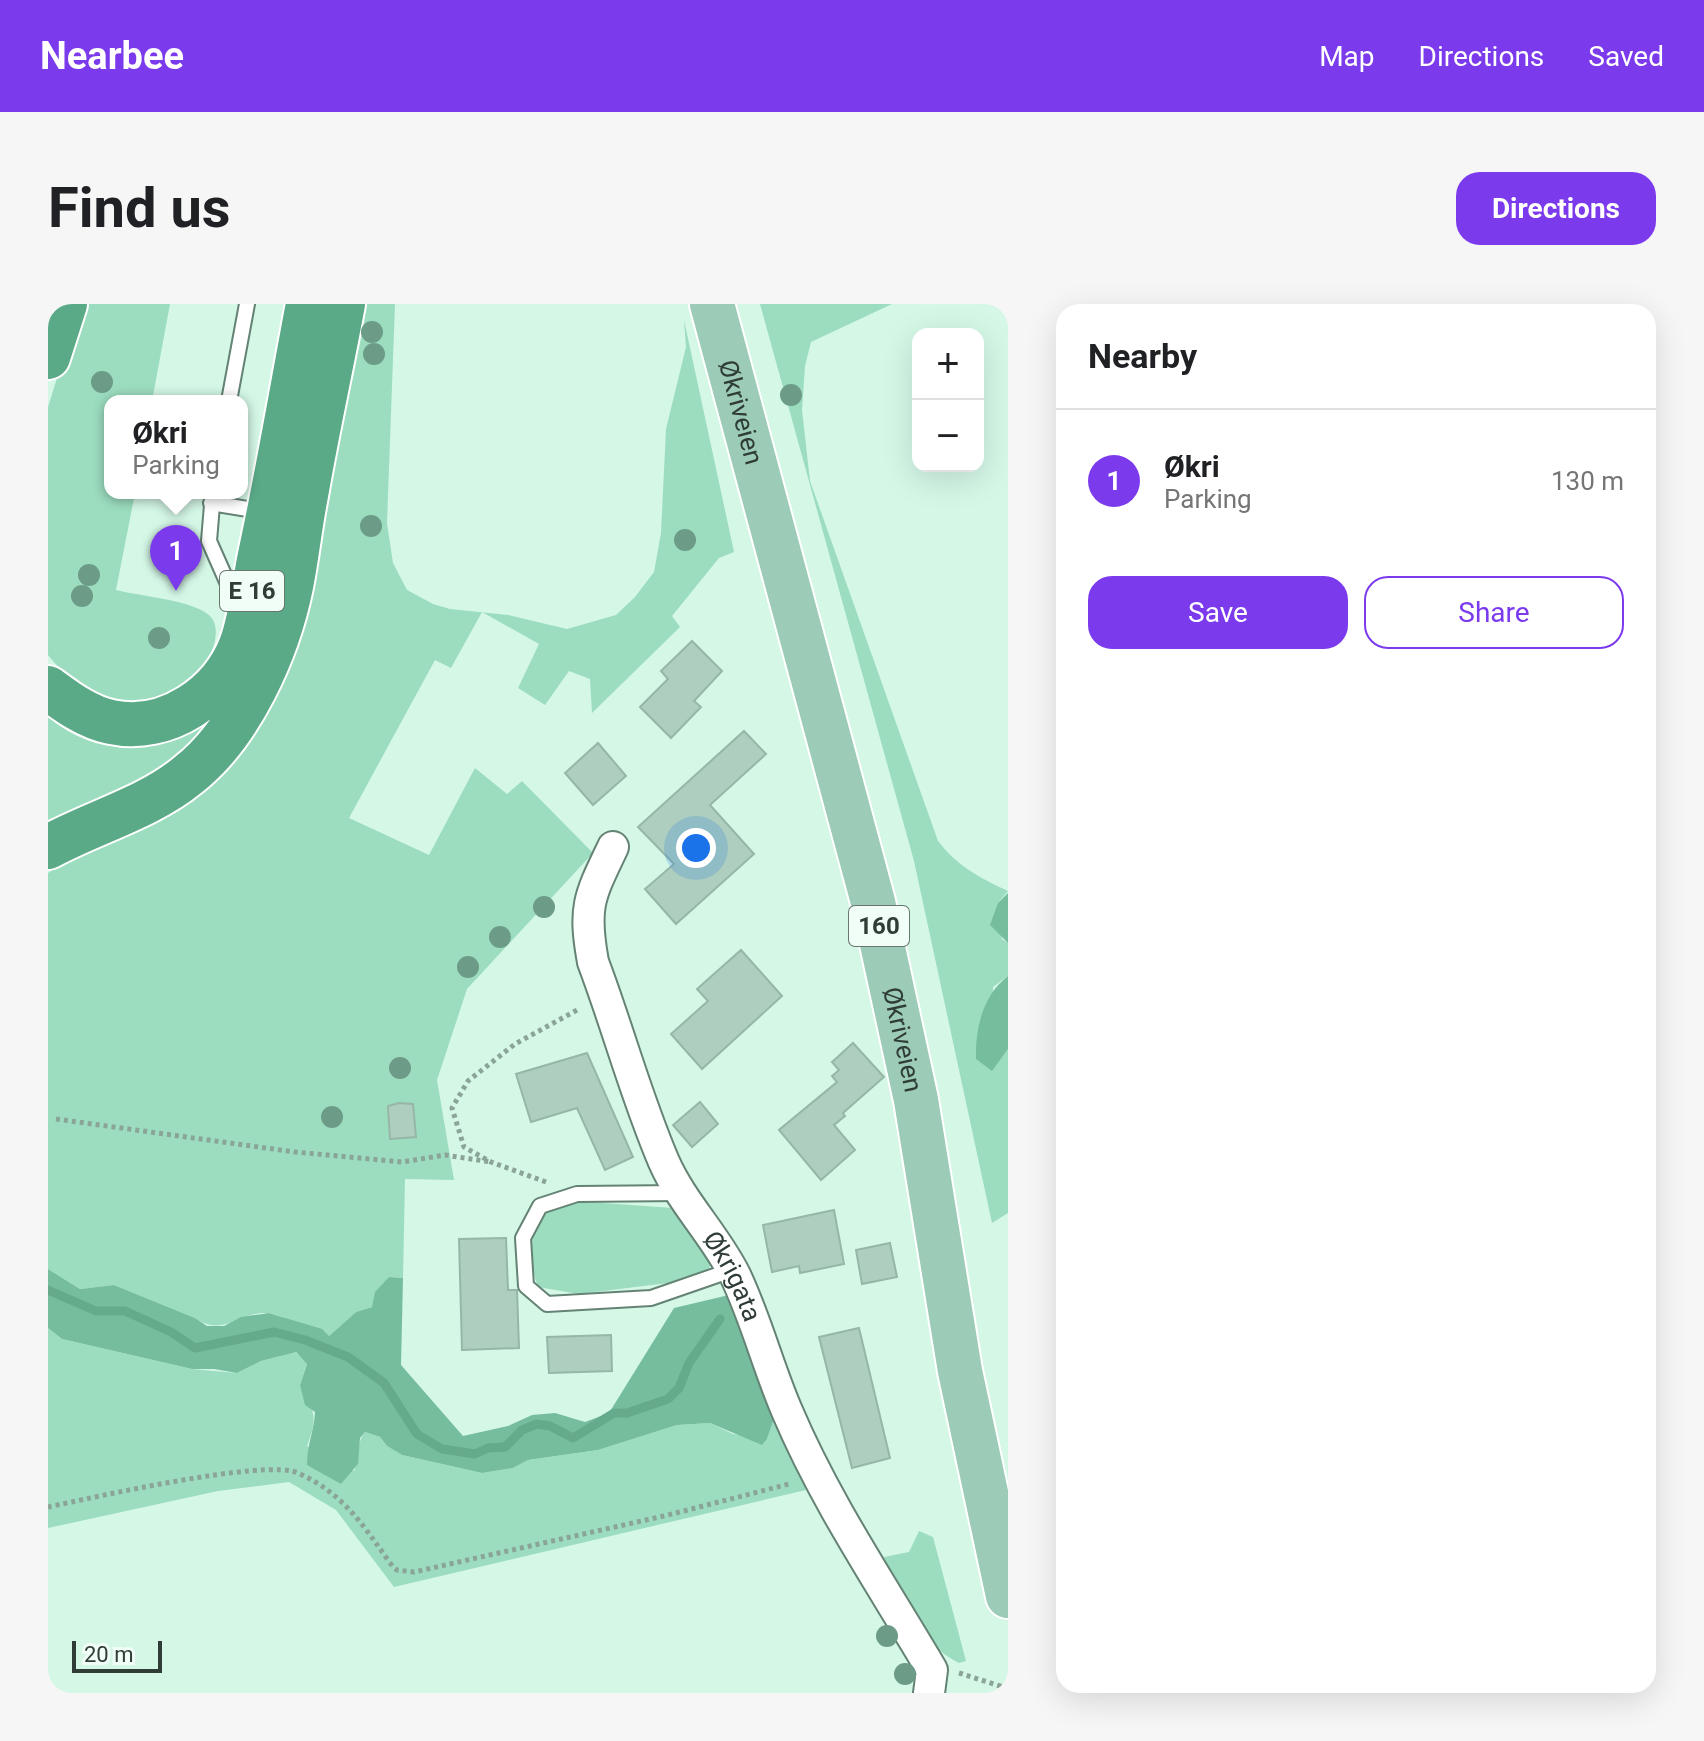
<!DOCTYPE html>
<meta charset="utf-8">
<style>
:root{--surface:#fff;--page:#f6f6f6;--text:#202124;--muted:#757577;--line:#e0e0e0;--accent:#7c3aed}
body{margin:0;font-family:Roboto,sans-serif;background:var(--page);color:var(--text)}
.controls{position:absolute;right:24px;top:24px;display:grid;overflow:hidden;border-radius:16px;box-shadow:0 8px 32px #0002}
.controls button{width:72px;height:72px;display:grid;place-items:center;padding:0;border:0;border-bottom:2px solid var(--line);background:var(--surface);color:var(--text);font:40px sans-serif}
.scale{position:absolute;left:24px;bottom:20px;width:90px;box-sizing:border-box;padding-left:8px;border:4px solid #2f3d36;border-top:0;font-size:22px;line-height:28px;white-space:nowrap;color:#2f3d36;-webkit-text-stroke:6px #f1fef7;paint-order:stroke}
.you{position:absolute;left:648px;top:544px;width:28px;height:28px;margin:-20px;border:6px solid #fff;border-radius:50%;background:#1a73e8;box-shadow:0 0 0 12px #1a73e833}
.badge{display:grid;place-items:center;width:52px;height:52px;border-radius:50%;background:var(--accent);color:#fff;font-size:26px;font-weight:700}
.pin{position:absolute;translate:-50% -66px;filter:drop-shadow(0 2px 4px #0008)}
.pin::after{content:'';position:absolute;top:42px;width:28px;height:24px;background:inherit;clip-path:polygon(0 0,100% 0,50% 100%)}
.popup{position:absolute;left:56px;top:91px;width:144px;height:104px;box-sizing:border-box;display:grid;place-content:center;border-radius:16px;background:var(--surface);filter:drop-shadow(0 2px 6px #0005);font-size:26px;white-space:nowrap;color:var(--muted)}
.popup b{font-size:30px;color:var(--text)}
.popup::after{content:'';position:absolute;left:50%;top:100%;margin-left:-16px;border:16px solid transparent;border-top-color:var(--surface)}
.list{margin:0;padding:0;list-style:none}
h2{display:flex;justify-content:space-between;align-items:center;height:104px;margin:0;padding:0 32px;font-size:34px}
h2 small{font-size:26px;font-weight:400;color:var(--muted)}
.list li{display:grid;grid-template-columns:52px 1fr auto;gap:24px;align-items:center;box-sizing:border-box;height:144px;padding:0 32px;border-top:2px solid var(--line)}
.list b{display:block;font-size:30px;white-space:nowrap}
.list p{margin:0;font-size:26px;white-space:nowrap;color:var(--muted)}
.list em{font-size:26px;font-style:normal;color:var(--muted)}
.actions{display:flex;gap:16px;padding:24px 32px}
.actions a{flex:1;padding:18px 0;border:2px solid var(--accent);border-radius:24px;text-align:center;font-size:28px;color:var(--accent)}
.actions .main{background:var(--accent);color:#fff}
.map{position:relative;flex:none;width:960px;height:1389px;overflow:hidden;border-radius:24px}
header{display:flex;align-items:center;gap:48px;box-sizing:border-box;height:112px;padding:0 40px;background:var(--accent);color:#fff}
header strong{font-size:38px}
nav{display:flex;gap:44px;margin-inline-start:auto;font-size:28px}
.intro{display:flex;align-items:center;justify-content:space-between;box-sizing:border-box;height:192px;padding:0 48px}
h1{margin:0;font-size:56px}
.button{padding:20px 36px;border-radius:24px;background:var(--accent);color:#fff;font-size:28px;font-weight:700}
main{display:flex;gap:48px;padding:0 48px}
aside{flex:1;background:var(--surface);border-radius:24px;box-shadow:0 8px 32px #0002}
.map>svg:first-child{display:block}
.green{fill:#9cddbf}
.forest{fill:#76bd9d}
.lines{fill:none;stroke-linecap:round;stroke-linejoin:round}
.stream{stroke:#64aa8b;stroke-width:9}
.building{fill:#aecfbf;stroke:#96b6a6;stroke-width:2}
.lane-casing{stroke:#648374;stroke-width:18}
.street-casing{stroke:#648374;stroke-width:34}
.primary-casing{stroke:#fff;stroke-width:48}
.highway-casing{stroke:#fff;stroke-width:48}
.path{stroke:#8aa497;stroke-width:5;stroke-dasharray:4 4;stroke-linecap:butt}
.lane{stroke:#fff;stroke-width:14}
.street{stroke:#fff;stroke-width:30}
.primary{stroke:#9ccbb7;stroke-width:44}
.highway{stroke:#5aa987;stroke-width:44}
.tree{fill:#6c9b87}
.labels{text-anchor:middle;stroke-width:6;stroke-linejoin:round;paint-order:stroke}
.shield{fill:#f1fef7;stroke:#697770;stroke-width:2}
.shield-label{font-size:24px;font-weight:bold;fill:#2f3d36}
.street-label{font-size:26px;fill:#2f3d36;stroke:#f1fef7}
</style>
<header>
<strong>Nearbee</strong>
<nav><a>Map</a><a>Directions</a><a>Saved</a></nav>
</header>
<div class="intro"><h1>Find us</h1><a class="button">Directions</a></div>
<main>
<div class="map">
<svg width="960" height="1389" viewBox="0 0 960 1389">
<rect width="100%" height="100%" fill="#d4f7e6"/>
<path class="green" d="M32,0h90l-18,97h-42v92h25l-19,97c22,6 78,10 94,26 18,19 -10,63 -27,74 -50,29 -102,7 -135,-35v-248z
M310,0h37l-8,219 6,40 14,27 26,14 17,5 58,6 59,14 49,-14 19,-18 19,-25 7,-39 5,-104 20,-82 -2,-27 50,232 -15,6 -47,58 8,11 -88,86 -2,-34 -21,-8 -24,34 -27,-17 21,-44 -57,-32 -31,56 -16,-8 -86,158 80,37 46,-87 32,26 15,-13 71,72 -126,136 -30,91 17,100 -49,-1 -2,99 -14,-1 -17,30 -16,5 -27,24c-15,-6 -47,-21 -61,-23 -30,-2 -44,25 -73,5l-81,-33 -34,4 -32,-20v-396c57,-38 129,-57 180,-105 15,-15 26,-38 38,-56z
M712,0h132l-81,38 -6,24 -3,44 8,71 128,360c19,25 42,37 70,50l-10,12 4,36 6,4v33l-15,11 -1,83 16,-21v164l-16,10 -78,-362z
M167,408l-20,40 -147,81v-116c20,17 52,33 80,28 23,-4 63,-24 87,-33z
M527,897l98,7 40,46 -4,15 -41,14 -89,11 -41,-7c-9,-25 -13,-67 18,-81 6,-2 13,-3 19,-5z
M0,1024l14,11 130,30 45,4 24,-12 34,-9 12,11 -7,22c15,27 18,32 7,61l47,25c6,-12 2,-29 11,-39l15,5 7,9 15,9 80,18 31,-5 15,-8 70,-10 79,-25 33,-2 23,11 34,5 10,-29 29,80 -412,97 -58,-77 -47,-28 -71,9 -170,37z
M871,1227l14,6 33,124 -7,2c-39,-19 -62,-66 -75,-106l25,-5z"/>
<path class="forest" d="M960,589v50l-18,-18 8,-22z
M960,672v73l-16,22 -16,-12c-1,-31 7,-64 32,-83z
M0,965l32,20 34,-4 81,33 12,8h17l17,-9 28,-4 53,16 7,7 27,-24 16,-5 3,-15 14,-15 14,1 -2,87 62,71 45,-10 24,-11 23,-2 30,9 24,-9 65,-105 55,-13 48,115 -10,29 -5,6 -52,-22 -33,2 -79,25 -70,10 -15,8 -31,5 -80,-18 -15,-9 -7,-9 -15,-5 -5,6 -2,26 -17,20 -34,-19c0,-21 7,-33 8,-53l-10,-7 -5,-20 7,-21 -11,-12 -35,9 -24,12 -23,-4h-22l-130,-30 -14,-11z"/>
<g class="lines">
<path class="stream" d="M0,986l48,21h29l46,21 24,16 79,-16 31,8 43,17 36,26 33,51 25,15 33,5 13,-6 17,-1 17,-17 15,-6 13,2 23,12 41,-25h13l41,-14 11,-11 10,-25 31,-44"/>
</g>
<path class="building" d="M644,337l30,30 -28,30 7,6 -30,31 -31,-31 28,-28 -7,-8z
M696,427l22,23 -56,51 44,49 -78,70 -31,-35 29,-25 -36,-37z
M550,439l28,33 -33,29 -28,-32z
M693,646l41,46 -80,73 -31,-35 37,-33 -11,-12z
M805,739l31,34 -41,36 2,3 -11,9 21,25 -34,30 -42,-50 58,-48 -5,-6 7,-6 -7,-8z
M539,749l46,104 -28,13 -28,-62 -46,14 -15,-48z
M652,798l18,22 -26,23 -19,-22z
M351,799l14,1 3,33 -26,2 -2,-33z
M786,906l10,54 -44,9 -1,-7 -27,6 -9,-47z
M458,934l2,52h9l2,58 -57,2 -3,-111z
M842,939l7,34 -35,7 -6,-34z
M811,1024l31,130 -38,10 -33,-131z
M563,1031l1,36 -63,2 -2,-36z"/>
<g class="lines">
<defs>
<path id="lane" d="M181,97l18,-97
M165,189l-4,48 23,52 3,18
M163,199l55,9
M632,889l-103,1 -37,12 -17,32 3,48 21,18 104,-6 81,-28"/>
<g id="street">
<path id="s1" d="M565,543c-24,50 -30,60 -20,115 25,66 43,135 71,200 18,41 51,73 71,113 21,44 33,92 52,136 39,92 95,174 145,259l-3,23"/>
</g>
<g id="primary">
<path id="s2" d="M664,0l161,598 43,198 44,271 48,225"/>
</g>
<path id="highway" d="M0,53l17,-53
M0,384c19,14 39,29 63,34 56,12 111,-27 130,-77 10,-26 13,-62 19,-90 18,-83 32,-167 48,-251
M0,543c46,-25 100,-39 140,-72 53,-41 90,-125 103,-189 6,-30 9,-61 15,-91 11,-64 25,-127 37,-191"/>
</defs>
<use href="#lane" class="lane-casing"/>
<use href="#street" class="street-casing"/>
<use href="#primary" class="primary-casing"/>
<use href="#highway" class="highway-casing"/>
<path class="path" d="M8,815l239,33 107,10 43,-7 46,7
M498,878l-55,-20 -27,-15 -12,-39 16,-27 47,-37 64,-35
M0,1203c43,-9 218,-49 250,-34 47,21 66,54 95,94l4,3 17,2 254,-57 121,-31
M911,1369l41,13 4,7"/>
<use href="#lane" class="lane"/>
<use href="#street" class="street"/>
<use href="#primary" class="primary"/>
<use href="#highway" class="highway"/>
</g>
<g class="tree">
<circle cx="324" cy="28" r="11"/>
<circle cx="326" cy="50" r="11"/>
<circle cx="54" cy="78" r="11"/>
<circle cx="743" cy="91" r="11"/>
<circle cx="323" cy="222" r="11"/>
<circle cx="637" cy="236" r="11"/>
<circle cx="41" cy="271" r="11"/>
<circle cx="34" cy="292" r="11"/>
<circle cx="111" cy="334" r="11"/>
<circle cx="496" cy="603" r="11"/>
<circle cx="452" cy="633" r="11"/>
<circle cx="420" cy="663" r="11"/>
<circle cx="352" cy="764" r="11"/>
<circle cx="284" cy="813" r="11"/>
<circle cx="839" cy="1332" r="11"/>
<circle cx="857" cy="1370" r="11"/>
</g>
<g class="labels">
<g class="shield">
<rect x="172" y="267" width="64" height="40" rx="6"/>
<rect x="801" y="602" width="60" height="40" rx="6"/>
</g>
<g class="shield-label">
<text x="204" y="295">E 16</text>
<text x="831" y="630">160</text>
</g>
<g class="street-label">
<text dy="9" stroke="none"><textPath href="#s2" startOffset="112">Økriveien</textPath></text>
<text dy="9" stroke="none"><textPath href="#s2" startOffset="760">Økriveien</textPath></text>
<text dy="9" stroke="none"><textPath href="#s1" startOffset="466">Økrigata</textPath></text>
</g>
</g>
</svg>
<div class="controls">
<button>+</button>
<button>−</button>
</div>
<div class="scale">20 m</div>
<div class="you"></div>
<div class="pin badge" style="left:128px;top:287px">1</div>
<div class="popup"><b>Økri</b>Parking</div>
</div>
<aside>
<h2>Nearby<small></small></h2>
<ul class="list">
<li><span class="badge">1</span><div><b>Økri</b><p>Parking</p></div><em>130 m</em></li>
</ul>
<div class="actions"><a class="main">Save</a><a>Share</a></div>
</aside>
</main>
